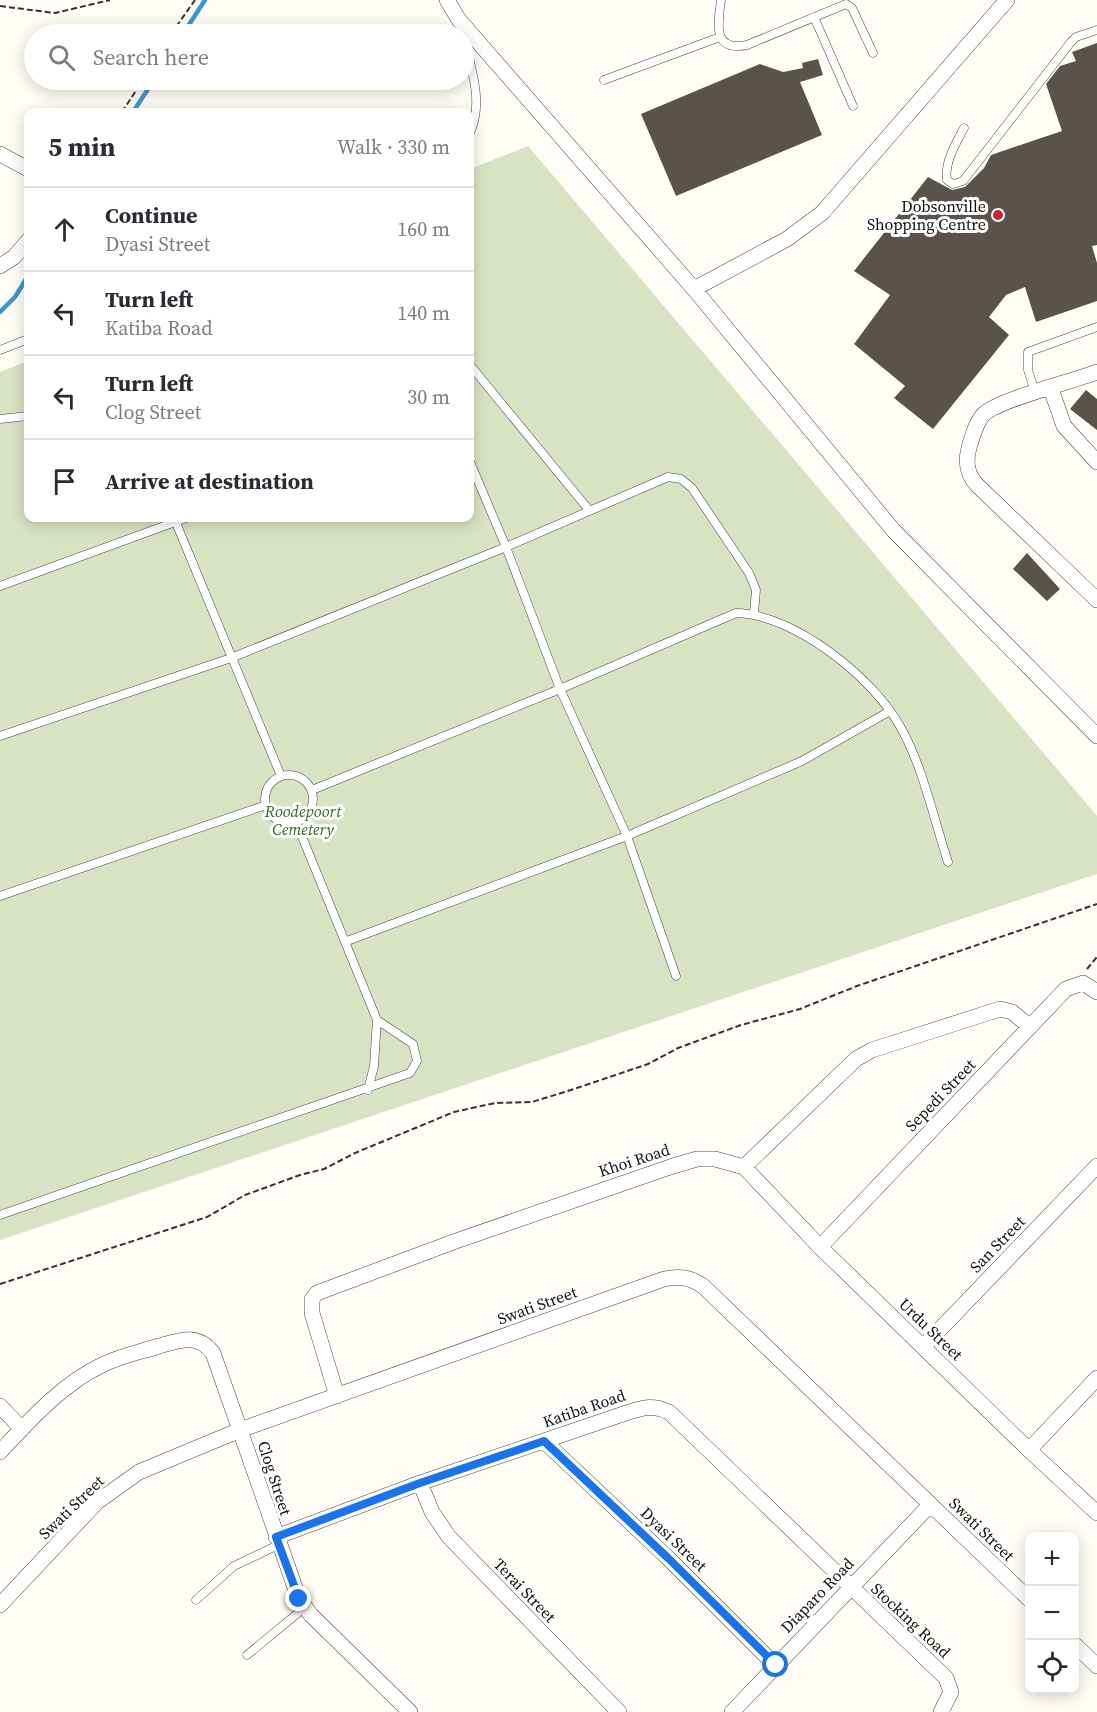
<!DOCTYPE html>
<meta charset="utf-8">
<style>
:root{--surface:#fff;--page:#f7f7f7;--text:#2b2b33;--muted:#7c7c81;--line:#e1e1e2}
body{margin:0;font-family:"Source Serif 4",serif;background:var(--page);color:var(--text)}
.controls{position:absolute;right:18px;bottom:18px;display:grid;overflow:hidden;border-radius:12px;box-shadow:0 3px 15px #0003}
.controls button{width:54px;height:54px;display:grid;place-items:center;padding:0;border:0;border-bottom:2px solid var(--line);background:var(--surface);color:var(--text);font:30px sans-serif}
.stop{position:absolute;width:18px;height:18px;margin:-14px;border:4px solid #1a73e8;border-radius:50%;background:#fff}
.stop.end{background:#1a73e8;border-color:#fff;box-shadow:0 2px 6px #0008}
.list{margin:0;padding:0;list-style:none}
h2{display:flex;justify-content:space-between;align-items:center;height:78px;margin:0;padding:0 24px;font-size:26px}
h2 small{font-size:20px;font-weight:400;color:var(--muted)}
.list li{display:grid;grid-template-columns:39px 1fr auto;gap:18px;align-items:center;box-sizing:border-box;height:84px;padding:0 24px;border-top:2px solid var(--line)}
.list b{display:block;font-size:22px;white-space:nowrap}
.list p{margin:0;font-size:20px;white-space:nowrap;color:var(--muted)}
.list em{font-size:20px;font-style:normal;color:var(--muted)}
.icon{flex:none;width:33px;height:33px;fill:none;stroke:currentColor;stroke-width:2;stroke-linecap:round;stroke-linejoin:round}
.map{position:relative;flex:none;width:1097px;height:1712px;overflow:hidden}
.search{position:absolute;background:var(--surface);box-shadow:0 3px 15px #0003;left:24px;top:24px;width:450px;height:66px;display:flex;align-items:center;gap:15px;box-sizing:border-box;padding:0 21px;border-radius:33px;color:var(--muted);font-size:22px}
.panel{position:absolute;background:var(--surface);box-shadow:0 3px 15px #0003;left:24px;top:108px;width:450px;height:414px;border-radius:12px}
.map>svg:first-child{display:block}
.cemetery{fill:#d9e3c4}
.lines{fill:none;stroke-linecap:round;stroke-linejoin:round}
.stream{stroke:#3f96cf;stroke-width:4.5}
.building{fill:#5a524d}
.lane-casing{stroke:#444;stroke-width:9}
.street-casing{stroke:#444;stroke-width:16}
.path{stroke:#333;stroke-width:2;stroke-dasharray:6 3;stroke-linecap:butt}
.lane{stroke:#fff;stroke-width:8}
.street{stroke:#fff;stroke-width:15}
.route{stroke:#1a73e8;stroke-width:8}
.poi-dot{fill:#c4262e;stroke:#fff;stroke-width:2}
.labels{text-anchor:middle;stroke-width:6;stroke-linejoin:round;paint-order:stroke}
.poi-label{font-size:16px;fill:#111;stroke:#fff;text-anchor:end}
.park-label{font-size:16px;font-style:italic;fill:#2f6b1f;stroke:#fff}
.street-label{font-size:16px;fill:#111;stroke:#fff}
</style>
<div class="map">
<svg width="1097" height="1712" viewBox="0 0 1097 1712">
<rect width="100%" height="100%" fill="#fffdf5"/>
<path class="cemetery" d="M528,146l569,670v58l-1097,366v-868l28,-11v157h442v-349z"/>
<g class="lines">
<path class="stream" d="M183,34l22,-34
M133,112l21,-32
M0,312l15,-15 13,-21"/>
</g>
<path class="building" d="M1097,43v202l-5,1 5,17v38l-61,21 -11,-35 -19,8 -17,22 20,18 -76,94 -39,-31 11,-12 -51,-42 36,-49 -36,-24 74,-94 24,13 13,-3 19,-19 7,-13 71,-24 -16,-47 14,-18 16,-5 -4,-9z
M818,59l5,16 -23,7 22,53 -146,61 -35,-82 119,-50 23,8 20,-4 -1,-5z
M1086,390l11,9v31l-27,-21z
M1027,553l33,36 -13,12 -34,-32z"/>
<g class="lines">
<defs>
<path id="lane" d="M721,0c-3,24 -9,52 26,45l99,-41 6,4 21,45
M814,17l39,89
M464,38c7,31 20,64 6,95
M604,80l116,-43
M964,128c-8,15 -20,35 -17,52l6,4 10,-3 108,-139 5,-5 21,-7
M0,350l28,-11
M470,365l119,145
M1035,392l-7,-22v-18l69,-25
M0,419l28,-3
M470,462l36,85 54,142 67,147 49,140
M174,518l107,258
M0,586l186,-68
M0,736l231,-78 275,-111 162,-70 13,2 11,9 57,85 7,17 -2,23
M265 799a24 24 0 1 1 48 0a24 24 0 1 1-48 0Z
M312,790l248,-101 176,-76c58,1 138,65 165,115 22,39 33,92 47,134
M296,822l81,198 -3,46 -6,24
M0,896l266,-91
M347,941l280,-105 175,-75 88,-50
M0,1215l410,-142 7,-12 -4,-17 -36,-24
M196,1600l38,-34 44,-21
M247,1655l57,-47"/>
<path id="street" d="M447,0l12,20 235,269 200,242 203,205
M0,154l28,15
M0,266l14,-9 14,-16
M694,289l93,-50 35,-26 185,-213
M1097,372c-23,9 -99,28 -113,42 -8,8 -12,23 -15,34 -4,15 -2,27 9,38l119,114
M1051,389l13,37 33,36
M744,1167l112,-108 16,-9 128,-41 12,3 18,15
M820,1247l246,-258 17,-6 14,9
M923,1347l174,-181
M337,1396l-25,-83v-14l5,-6 139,-52 217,-75 24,-7h18l29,8 76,80 209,203 68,63
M0,1406l22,23
M544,1441l124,117 107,107
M1029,1450l68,-72
M0,1452c30,-32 62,-68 102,-87 18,-9 38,-13 57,-19 22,-6 38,-13 54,7l86,246 12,16 99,97
M420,1483l12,29 17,25 170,175
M276,1537l144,-54 209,-71c15,-5 25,-7 40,0l277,266 5,14 -10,20
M0,1605l97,-103 42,-30 101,-42 424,-151c15,-3 26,-2 39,7l327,314
M1074,1644l23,22
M732,1712l198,-207"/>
</defs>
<use href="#lane" class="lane-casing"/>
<use href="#street" class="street-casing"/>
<path class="path" d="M0,6l55,7 55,-13
M171,34l24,-34
M122,112l21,-32
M1087,969l10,-12
M0,1284l207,-67 38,-22 55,-20 24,-6 31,-16 99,-41 41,-9 37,-1 39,-12 77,-26 30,-16 63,-23 59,-16 57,-23 240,-82"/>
<use href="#lane" class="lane"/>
<use href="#street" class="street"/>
</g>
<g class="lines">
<path class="route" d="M299,1599l-23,-62 144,-54 124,-42 124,117 108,107"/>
</g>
<circle class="poi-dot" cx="998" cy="215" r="6"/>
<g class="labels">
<g class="poi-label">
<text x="986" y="212">Dobsonville<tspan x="986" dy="18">Shopping Centre</tspan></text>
</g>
<g class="park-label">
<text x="303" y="817">Roodepoort<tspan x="303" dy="18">Cemetery</tspan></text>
</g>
<g class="street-label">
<text transform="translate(940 1095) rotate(-46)" y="6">Sepedi Street</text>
<text transform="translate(634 1160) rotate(-18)" y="6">Khoi Road</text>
<text transform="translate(997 1244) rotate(-46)" y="6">San Street</text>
<text transform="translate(537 1305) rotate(-20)" y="6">Swati Street</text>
<text transform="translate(931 1329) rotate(44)" y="6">Urdu Street</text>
<text transform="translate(584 1408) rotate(-19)" y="6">Katiba Road</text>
<text transform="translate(275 1478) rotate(72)" y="6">Clog Street</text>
<text transform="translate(71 1507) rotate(-44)" y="6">Swati Street</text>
<text transform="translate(982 1529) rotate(44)" y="6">Swati Street</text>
<text transform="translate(674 1539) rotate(44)" y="6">Dyasi Street</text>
<text transform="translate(525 1590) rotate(46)" y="6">Terai Street</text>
<text transform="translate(817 1595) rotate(-46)" y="6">Diaparo Road</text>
<text transform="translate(911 1620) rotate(43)" y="6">Stocking Road</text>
</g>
</g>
</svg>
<div class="controls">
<button>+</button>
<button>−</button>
<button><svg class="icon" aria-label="locate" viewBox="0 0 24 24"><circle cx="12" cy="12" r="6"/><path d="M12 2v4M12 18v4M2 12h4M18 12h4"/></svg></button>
</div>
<div class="stop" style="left:776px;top:1665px"></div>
<div class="stop end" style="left:299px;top:1599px"></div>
<div class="search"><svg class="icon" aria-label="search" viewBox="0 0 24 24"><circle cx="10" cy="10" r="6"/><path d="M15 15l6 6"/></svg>Search here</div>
<section class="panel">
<h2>5 min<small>Walk · 330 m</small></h2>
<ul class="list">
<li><svg class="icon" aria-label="ahead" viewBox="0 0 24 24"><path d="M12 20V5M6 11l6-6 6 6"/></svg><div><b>Continue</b><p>Dyasi Street</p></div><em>160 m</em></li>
<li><svg class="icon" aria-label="left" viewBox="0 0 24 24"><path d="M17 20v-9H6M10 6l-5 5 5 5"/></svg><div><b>Turn left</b><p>Katiba Road</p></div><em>140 m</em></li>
<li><svg class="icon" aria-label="left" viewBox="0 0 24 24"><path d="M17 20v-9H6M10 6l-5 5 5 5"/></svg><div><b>Turn left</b><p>Clog Street</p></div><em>30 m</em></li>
<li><svg class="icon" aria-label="arrive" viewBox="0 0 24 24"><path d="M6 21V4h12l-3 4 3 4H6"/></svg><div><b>Arrive at destination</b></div></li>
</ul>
</section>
</div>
